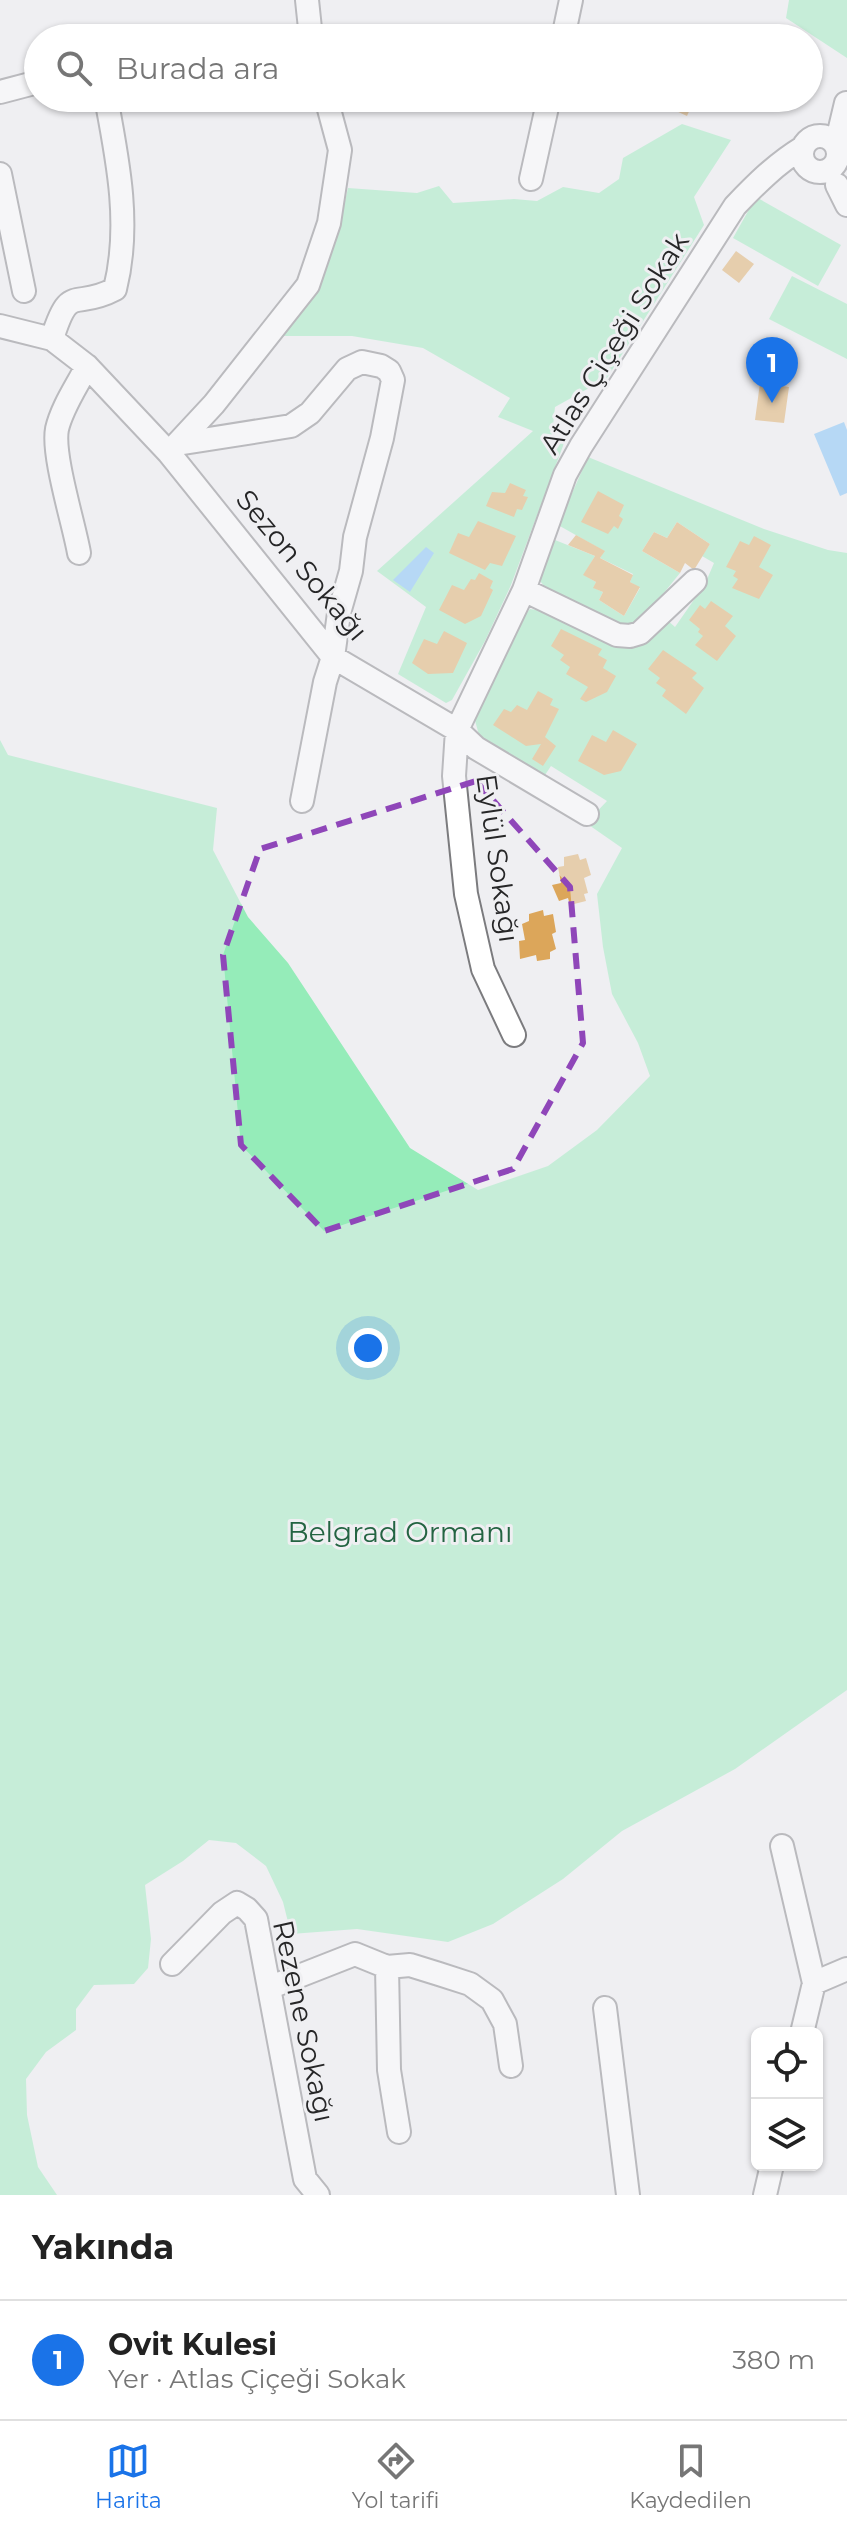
<!DOCTYPE html>
<html lang="tr">
<meta charset="utf-8">
<style>
:root{--surface:#fff;--page:#f6f6f6;--text:#222;--muted:#767676;--line:#e0e0e0;--accent:#1a73e8}
body{margin:0;font-family:Montserrat,sans-serif;background:var(--page);color:var(--text)}
.controls{position:absolute;right:24px;bottom:24px;display:grid;overflow:hidden;border-radius:12px;box-shadow:0 2px 6px #0004}
.controls button{width:72px;height:72px;display:grid;place-items:center;padding:0;border:0;border-bottom:2px solid var(--line);background:var(--surface);color:var(--text);font:40px sans-serif}
.you{position:absolute;left:368px;top:1348px;width:28px;height:28px;margin:-20px;border:6px solid #fff;border-radius:50%;background:#1a73e8;box-shadow:0 0 0 12px #1a73e833}
.badge{display:grid;place-items:center;width:52px;height:52px;border-radius:50%;background:var(--accent);color:#fff;font-size:26px;font-weight:700}
.pin{position:absolute;translate:-50% -66px;filter:drop-shadow(0 2px 4px #0008)}
.pin::after{content:'';position:absolute;top:42px;width:28px;height:24px;background:inherit;clip-path:polygon(0 0,100% 0,50% 100%)}
.list{margin:0;padding:0;list-style:none}
h2{display:flex;justify-content:space-between;align-items:center;height:104px;margin:0;padding:0 32px;font-size:34px}
h2 small{font-size:26px;font-weight:400;color:var(--muted)}
.list li{display:grid;grid-template-columns:52px 1fr auto;gap:24px;align-items:center;box-sizing:border-box;height:120px;padding:0 32px;border-top:2px solid var(--line)}
.list b{display:block;font-size:30px;white-space:nowrap}
.list p{margin:0;font-size:26px;white-space:nowrap;color:var(--muted)}
.list em{font-size:26px;font-style:normal;color:var(--muted)}
.icon{flex:none;width:44px;height:44px;fill:none;stroke:currentColor;stroke-width:2;stroke-linecap:round;stroke-linejoin:round}
.map{position:relative;flex:none;width:847px;height:2195px;overflow:hidden}
.search{position:absolute;background:var(--surface);box-shadow:0 2px 6px #0004;left:24px;right:24px;top:24px;height:88px;display:flex;align-items:center;gap:20px;box-sizing:border-box;padding:0 28px;border-radius:44px;color:var(--muted);font-size:30px}
.sheet{height:224px;background:var(--surface)}
nav{display:flex;justify-content:space-around;align-items:center;box-sizing:border-box;height:112px;border-top:2px solid var(--line);background:var(--surface);font-size:22px;color:var(--muted)}
nav a{display:grid;justify-items:center;gap:4px}
nav .on{color:var(--accent)}
.map>svg:first-child{display:block}
.green{fill:#95ecb9}
.water{fill:#72bdf8}
.building{fill:#dca65a}
.lines{fill:none;stroke-linecap:round;stroke-linejoin:round}
.minor-casing{stroke:#7b7b7e;stroke-width:26}
.minor{stroke:#fff;stroke-width:22}
.marked{fill:none;stroke:#8f46b9;stroke-width:6;stroke-dasharray:16 10;stroke-linejoin:round}
.labels{text-anchor:middle;stroke-width:6;stroke-linejoin:round;paint-order:stroke}
.street-label{font-size:28px;fill:#262627;stroke:#efeff2}
.park-label{font-size:28px;fill:#236442;stroke:#efeff2}
</style>
<div class="map">
<svg width="847" height="2195" viewBox="0 0 847 2195">
<rect width="100%" height="100%" fill="#efeff2"/>
<path class="green" d="M789,0h58v58l-61,-40z
M682,124l49,16 -37,57 10,28 -97,153 -52,29 -3,28 13,2 -2,9 -52,139 -26,56 -33,59 -6,3 -48,-29 28,-67 -49,-36 156,-140 -35,-14 12,-19 -87,-50 -71,-12h-69c38,-52 51,-86 65,-148l69,5 22,-7 14,17 61,-4 23,2 26,-14 36,6 20,-14 4,-21z
M756,197l85,48 -23,41 -85,-48z
M792,276l55,28v55l-78,-40z
M588,457l176,72 64,21 19,3v1137l-112,79 -113,62 -59,48 -70,45 -45,18 -91,-13 -66,5 -8,-32 -17,-36 -30,-23 -27,-3 -26,21 -38,24 6,54 -3,29 -14,16 -40,1 -18,24v21l-30,22 -20,27 1,36 11,52 19,28h-57v-1455l8,15 209,53 -4,42 35,67 40,46 122,185 68,42 70,-24 49,-36 53,-54 -12,-33 -26,-49 -9,-47 -6,-53 25,-46 -36,-25 21,-22 -56,-35 -6,9 -66,-40 -5,-18 49,-100 7,-8c27,2 89,44 108,36 10,-5 20,-18 28,-26l9,8 30,-43 9,-21 -12,-7 8,-12 -33,-22 -10,16 -13,-6 -12,19 38,22 -34,42 -13,10 -15,2 -67,-33 -11,-13 15,-41 40,16 -11,19 12,7 -2,6 9,4 -4,8 25,16 16,-28 -10,-6 3,-8 -33,-16 4,-7 -46,-26z"/>
<path class="water" d="M844,422l3,8v63l-7,3 -26,-62z
M426,547l8,6 -24,39 -17,-12z"/>
<path class="building" d="M663,98h32l-8,18 -26,-12z
M736,251l18,13 -15,19 -17,-13z
M760,383l29,4 -5,36 -29,-3z
M510,483l16,7 -3,6 5,1 -6,13 -5,-1 -3,8 -28,-11 6,-14 13,1z
M598,491l26,14 -5,11 4,3 -5,10 -4,-3 -6,8 -27,-12z
M478,521l38,15 -14,30 -12,-3 -5,7 -36,-17 9,-20 11,4z
M677,522l33,22 -16,26 -9,-7 -5,10 -38,-22 12,-19 13,6z
M576,535l29,16 -5,7 33,17 -3,7 10,5 -16,29 -25,-16 4,-8 -10,-4 3,-6 -13,-7 12,-19 -27,-11z
M754,536l17,9 -12,22 14,8 -14,24 -27,-11 6,-9 -5,-3 3,-5 -10,-4 14,-26 9,4z
M479,573l14,8 -3,7 3,2 -12,26 -16,8 -26,-14 13,-25 12,5 7,-11 4,1z
M711,601l22,15 -8,10 11,10 -19,25 -22,-16 8,-9 -5,-4 2,-3 -11,-9 11,-15 5,4z
M561,629l41,20 -4,6 9,5 -4,8 13,8 -9,16 -21,10 -6,-3 8,-12 -22,-13 4,-7 -10,-7 4,-5 -13,-9z
M444,631l23,12 -14,30 -25,1 -16,-11 12,-24 13,5z
M663,650l34,23 -5,5 12,10 -18,26 -24,-18 4,-6 -10,-7 4,-5 -12,-9z
M538,691l15,8 -3,6 9,4 -14,28 11,9 -13,20 -11,-7 9,-15 -15,2 -33,-21 11,-16 7,3 6,-7 10,5z
M613,730l24,14 -16,27 -17,4 -26,-14 14,-26 14,7z
M578,854l2,6 6,-2 5,17 -7,3 4,15 -4,1 2,7 -16,4 -2,-7 -9,3 -7,-16 9,-2 -3,-16 6,-1v-9z
M543,910l1,6 9,-2 3,18 -4,2 4,15 -6,3v7l-13,2 -1,-6 -16,4 -1,-18 6,-1 -3,-16 7,-3v-7z"/>
<g class="lines">
<defs>
<path id="minor" d="M307,0l4,38
M563,38l8,-38
M0,92l38,-10
M802 154a18 18 0 1 1 36 0a18 18 0 1 1-36 0Z
M836,145l10,-42
M0,174l24,117
M531,179l18,-81
M837,185l10,20
M0,326l52,13 35,27 82,87 164,204 124,73 19,18 111,66
M52,339c18,-58 22,-28 63,-50 16,-63 3,-128 -9,-191
M177,444l114,-18 19,-13 37,-44 15,-7 19,4 8,5 4,9 -11,58 -27,99 -4,34 -12,42 -6,44 -8,25 -23,119
M175,446l39,-42 94,-119 21,-62 11,-73 -14,-52
M79,553c-5,-29 -27,-98 -22,-124 5,-22 20,-43 30,-63
M524,590l93,45 13,1 10,-3 55,-52
M514,1035l-31,-66 -17,-75 -12,-118 3,-46 67,-140 41,-115 16,-29 154,-240c21,-22 41,-42 67,-58
M782,1846l32,137 -12,50
M172,1964l50,-51 15,-10 10,6 9,10 49,260 13,16
M387,1967l2,103 10,62
M814,1983l33,-14
M271,1987l84,-33 32,13 23,-2 29,9 31,10 22,16 13,24 6,42
M605,2008l23,187
M765,2195l7,-30"/>
</defs>
<use href="#minor" class="minor-casing"/>
<use href="#minor" class="minor"/>
</g>
<path d="M0 0H847V2195H0ZM476,781l94,106 13,156 -70,126 -189,62 -83,-86 -18,-190 37,-106z" fill="#efeff2" fill-opacity=".55" fill-rule="evenodd"/>
<path class="marked" d="M476,781l94,106 13,156 -70,126 -189,62 -83,-86 -18,-190 37,-106z"/>
<g class="labels">
<g class="street-label">
<text transform="translate(614 343) rotate(-58)" y="10">Atlas Çiçeği Sokak</text>
<text transform="translate(302 565) rotate(50)" y="10">Sezon Sokağı</text>
<text transform="translate(498 858) rotate(82)" y="10">Eylül Sokağı</text>
<text transform="translate(304 2021) rotate(78)" y="10">Rezene Sokağı</text>
</g>
<g class="park-label">
<text x="400" y="1542">Belgrad Ormanı</text>
</g>
</g>
</svg>
<div class="controls">
<button><svg class="icon" aria-label="locate" viewBox="0 0 24 24"><circle cx="12" cy="12" r="6"/><path d="M12 2v4M12 18v4M2 12h4M18 12h4"/></svg></button>
<button><svg class="icon" aria-label="layers" viewBox="0 0 24 24"><path d="M12 4l9 5-9 5-9-5zM3 14l9 5 9-5"/></svg></button>
</div>
<div class="you"></div>
<div class="pin badge" style="left:772px;top:403px">1</div>
<div class="search"><svg class="icon" aria-label="search" viewBox="0 0 24 24"><circle cx="10" cy="10" r="6"/><path d="M15 15l6 6"/></svg>Burada ara</div>
</div>
<section class="sheet">
<h2>Yakında<small></small></h2>
<ul class="list">
<li><span class="badge">1</span><div><b>Ovit Kulesi</b><p>Yer · Atlas Çiçeği Sokak</p></div><em>380 m</em></li>
</ul>
</section>
<nav>
<a class="on"><svg class="icon" aria-label="map" viewBox="0 0 24 24"><path d="M3 6l6-2 6 2 6-2v14l-6 2-6-2-6 2zM9 4v14M15 6v14"/></svg>Harita</a>
<a><svg class="icon" aria-label="directions" viewBox="0 0 24 24"><path d="M12 3l9 9-9 9-9-9zM9 14v-3h6M13 9l2 2-2 2"/></svg>Yol tarifi</a>
<a><svg class="icon" aria-label="saved" viewBox="0 0 24 24"><path d="M7 4h10v16l-5-4-5 4z"/></svg>Kaydedilen</a>
</nav>
